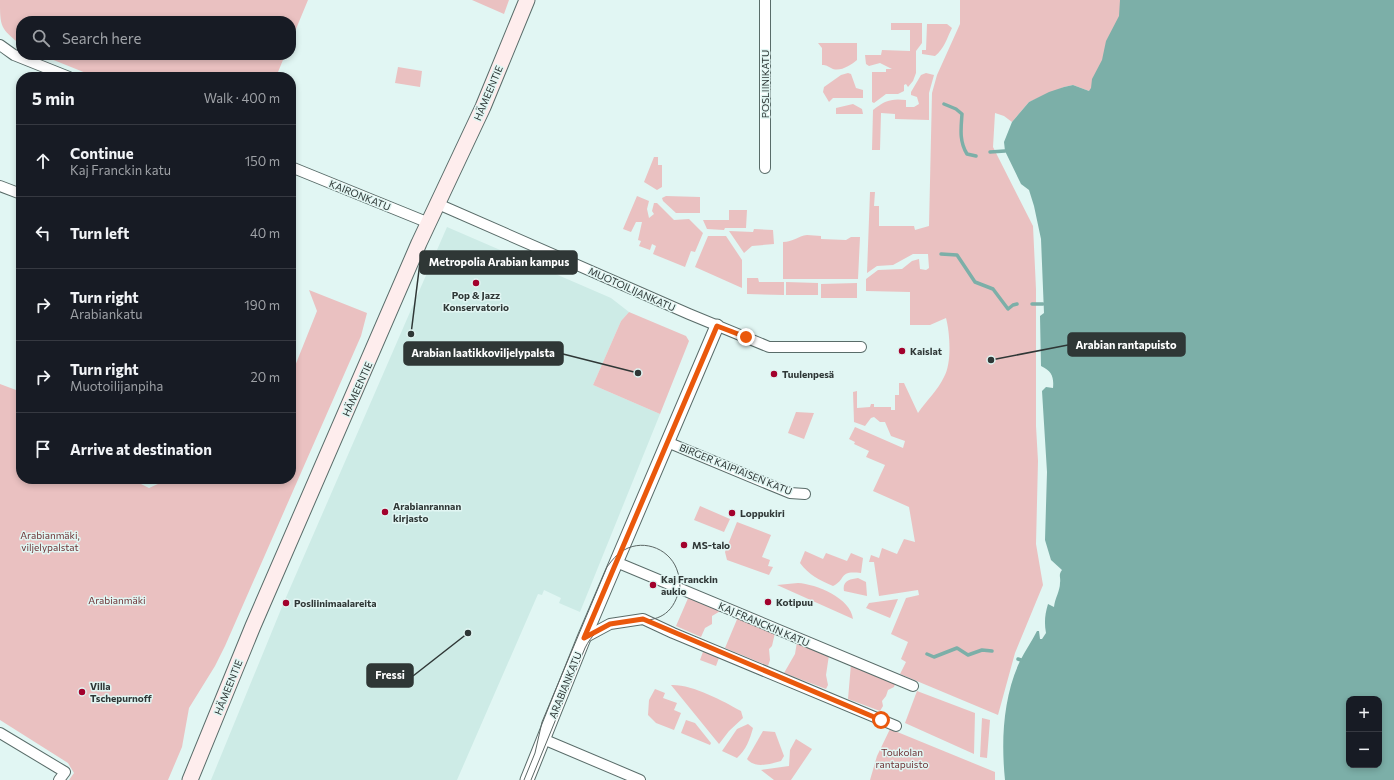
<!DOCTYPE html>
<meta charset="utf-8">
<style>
:root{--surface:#171b24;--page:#20242c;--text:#f1f3f6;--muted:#9ea1a6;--line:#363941}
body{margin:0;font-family:Commissioner,sans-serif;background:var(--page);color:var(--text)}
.controls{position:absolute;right:12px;bottom:12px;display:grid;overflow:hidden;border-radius:8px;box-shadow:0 2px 6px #0003}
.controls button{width:36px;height:36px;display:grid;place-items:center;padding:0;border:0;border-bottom:1px solid var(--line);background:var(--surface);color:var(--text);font:20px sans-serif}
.stop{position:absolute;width:12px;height:12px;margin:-9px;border:3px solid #ea580c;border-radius:50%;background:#fff}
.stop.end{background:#ea580c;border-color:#fff;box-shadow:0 1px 4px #0008}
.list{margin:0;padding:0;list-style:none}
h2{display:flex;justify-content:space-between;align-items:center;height:52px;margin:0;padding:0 16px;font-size:17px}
h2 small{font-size:13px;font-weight:400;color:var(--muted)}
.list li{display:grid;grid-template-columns:26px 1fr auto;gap:12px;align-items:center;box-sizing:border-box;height:72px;padding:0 16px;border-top:1px solid var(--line)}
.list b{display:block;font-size:15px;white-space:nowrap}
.list p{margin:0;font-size:13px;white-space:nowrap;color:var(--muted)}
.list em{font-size:13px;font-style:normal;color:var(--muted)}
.icon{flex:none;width:22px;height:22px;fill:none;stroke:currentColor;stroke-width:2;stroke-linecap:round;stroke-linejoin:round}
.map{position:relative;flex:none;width:1394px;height:780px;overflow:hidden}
.search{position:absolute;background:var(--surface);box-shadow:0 2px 6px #0003;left:16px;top:16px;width:280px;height:44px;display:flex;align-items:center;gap:10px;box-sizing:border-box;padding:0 14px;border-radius:16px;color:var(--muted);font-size:15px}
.panel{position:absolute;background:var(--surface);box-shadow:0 2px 6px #0003;left:16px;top:72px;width:280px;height:412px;border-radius:16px}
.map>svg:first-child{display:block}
.built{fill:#cdebe6}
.green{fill:#eac1c1}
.water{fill:#7cafa8;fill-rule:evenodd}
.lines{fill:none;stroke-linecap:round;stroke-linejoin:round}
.stream{stroke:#7cafa8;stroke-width:3.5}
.minor-casing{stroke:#596c69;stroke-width:12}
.tertiary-casing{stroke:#596c69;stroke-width:15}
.secondary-casing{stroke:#596c69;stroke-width:17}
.minor{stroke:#fff;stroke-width:10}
.tertiary{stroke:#fff;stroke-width:13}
.secondary{stroke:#feeded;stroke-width:15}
.tram{stroke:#5c6765;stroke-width:1}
.route{stroke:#ea580c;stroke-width:5}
.poi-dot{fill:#a2012c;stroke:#e1f6f3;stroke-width:1.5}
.labels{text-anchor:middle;stroke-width:3;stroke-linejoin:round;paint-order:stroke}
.street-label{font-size:10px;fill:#2f3736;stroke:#e1f6f3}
.poi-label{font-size:10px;font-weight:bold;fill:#2f3736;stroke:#e1f6f3;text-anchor:start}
.park-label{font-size:10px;fill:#6e3336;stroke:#e1f6f3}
.leader{fill:none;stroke:#2f3736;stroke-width:1.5}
.callout-dot{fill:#2f3736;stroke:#e1f6f3;stroke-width:1.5}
.callout{fill:#2f3736;stroke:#2f3736;stroke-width:1.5}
.callout-label{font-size:11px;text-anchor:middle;font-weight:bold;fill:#fff}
</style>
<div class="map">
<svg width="1394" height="780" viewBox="0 0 1394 780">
<rect width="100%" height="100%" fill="#e1f6f3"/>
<path class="built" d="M447,227l164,71 18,14 -8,9 -28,64 67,29 -80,198 -21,-9 2,-5 -17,-8 -2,5 -4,-1 -81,186h-246l73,-178z"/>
<path class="green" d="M0,0h308l-17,41v-20h-270v24c-21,-17 -21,-18 -21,-45z
M472,0h37l-5,14z
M960,0h180l-20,78 -31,13 -16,-6 -9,2 -35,15 -17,20 -8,-6 -9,-3 -2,34 40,79 3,63v137l2,35 -2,83 7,41 -28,68 -17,62 -98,-41 6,-12 -5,-3 7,-17 -17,-8 15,-36 13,-3 -1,-5 -39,6 -5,-34h-5l2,-7 8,3 3,-10 15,6 7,-15 11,3 -6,-35 -36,-16 12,-26 -19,-8 3,-6 -15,-7 1,-2 -6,-3 6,-12 48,21 2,-7 -14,-5 -6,-14h-5l-6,-5 -3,1 -6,8 -11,-4 -1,-30 4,-1v17l13,-1 1,-3h3v3h17v3h4v-15h4v-12h5l14,30c8,-12 20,-23 26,-36 8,-14 6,-44 2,-59l-16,7h-20v-33l-44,-1v-12l12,-9 24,-1 10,-8 7,-2 1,10 6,1 3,-2 -1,-14h-15l-20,11 -16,1 -10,7 3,-81h5l-1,14h5v20h35l1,4 14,-4 3,-133 5,-18 23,-51z
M891,23h31v20l-6,8v22l-3,8 -5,6 -2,-3 -2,1v6l-6,3h-12l-12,9 -2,-1v-30h14v-3h6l-12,-6 -11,3 -3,-2 -1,-9h16l1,-5 28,1v-21h-19z
M927,24h20l5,4c-5,10 -8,21 -17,28l-13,-2v-4h4z
M818,43h39v17c-6,5 -18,13 -26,8 -4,-2 -4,-3 -9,-3v-17z
M41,55h244l-9,22h-180z
M398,67l24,4 -2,16 -25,-4z
M848,73l3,1 5,14 7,2v8h-30l-4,4 -6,-10 1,-5 17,-12z
M926,73l8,2 -5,18v27l-34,-1v-5l-14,-1 -1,37h-8l1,-40c11,-9 18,-12 33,-10v7h8l5,-3 -2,-7 -6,-2v-3l10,-17z
M853,104l9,5 1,5h-27v-6z
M654,157h4v8h4v22l-5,3 -13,-8z
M637,196l12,5 -2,8 2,9 5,-4 -2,-3 2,-8h3l17,17 15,-1 14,14 -8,19 -4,-1 -6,16 -32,-13 3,-8 -4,-2 -2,6 -11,-4 2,-5 -3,-1 4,-18h-6l-5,10 -8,-3z
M666,196l34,1v16h-24l-13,-12 -1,-3z
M729,210h18l-1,18h-21l-1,2 -17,-1 -4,-9h26z
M754,229l19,1 1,14 -22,2 -8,7 -15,-22 24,1z
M807,235l14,1v3l25,1 5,-3h9l-2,42h-75v-37c10,0 15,-6 24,-7z
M708,236h18l16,24v28l-47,-21z
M747,278h11l1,4h25v13l-37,-1z
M786,282l32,1v12h-32z
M857,283v15h-36v-14z
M309,290l58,23 -6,23 -136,310 -10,20 -26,42 -7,39 -14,33h-99l5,-7 -6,-10 -68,-43v-336l16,6 5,7v82h110l18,9 20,-9h122v-103l26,-65z
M629,312l57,24 3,5 -29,73 -67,-29 28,-64z
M796,412l18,1 -10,26 -16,-6z
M700,506l30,13 -6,13 -30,-12z
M737,522l34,13 -9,22 8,3 -2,6 5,1 -4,8 -42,-15 -2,-8z
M805,551l18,8 3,-6 21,8 4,-8 12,5 -2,15c-23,-3 -14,6 -28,13 -14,-6 -24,-11 -33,-23z
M858,578l8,4 1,14 -23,-5c-2,-10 6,-12 14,-13z
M798,583c18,1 53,15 55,36l-76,-34z
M689,596l33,14 -10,6v8l-7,4 -4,9 -25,-11z
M898,599l-8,19 -24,-10 3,-5z
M738,617l37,16 -3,13 -3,3 1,11 -2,6 -43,-18z
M797,642l32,13 -3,20 2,10 -2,4 -42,-16 11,-19z
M704,649l16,6 -4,11 -16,-6z
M851,664l47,20h-3l-1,3 -6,3 -2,6 -4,5 1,5 -3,5 -32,-12z
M671,685c21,-1 52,16 70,26l2,7 -14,13 -10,13z
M655,689l10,4 -2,5 14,5 -3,7 7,3 -7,17 -18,-7 -8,-8 1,-15z
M917,691l58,22 -1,41 -69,-31z
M982,718l8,2 -3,38 -7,-1z
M686,720l9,3 16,20 -1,2 -29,-12z
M748,724l5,4c-3,11 -7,22 -16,30l-15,-7 15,-22z
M890,729l105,43v8h-125l7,-24z
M763,731l12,1 9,24 -3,5c-11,3 -26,8 -34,-2z
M796,739l16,10 -21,31h-17l-13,-10 28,-4 1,-16z"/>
<path class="water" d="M1120,0h274v780h-389c-4,-39 -2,-83 15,-119 5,-10 12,-20 17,-30h2l1,8h2l4,-6c-2,-11 -1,-19 2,-29l6,3c1,-9 6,-16 6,-24 1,-6 -2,-8 2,-13l-11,-10 -6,-20 2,-68 -5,-81 4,-4 7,1c1,-11 -1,-17 -12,-22l-1,-50 4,-3 -3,-74 -7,-33 -5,-16 -8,-6 -16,-33 -1,-9 8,-20 17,-20 20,-10 15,-5 9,-2 16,6 2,-3 1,-9 10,-19 4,-19 13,-25zM1349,699h30v66h-30z"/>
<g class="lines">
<path class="stream" d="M944,104l12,5 6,5c-1,14 -3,27 5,40l9,2
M990,152l15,-1
M941,254l16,1 18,27 18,7 15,20 5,-4 4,-1
M1032,304h11
M927,654l7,3 23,-9 11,7 14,-5 10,1
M1018,659l3,1"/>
<defs>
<path id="minor" d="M0,45l14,10 55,22
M291,167l138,56
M765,168v-168
M0,186l21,8
M438,204l251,110 80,33h92
M667,442l123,51 15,1
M616,562l297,124
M584,638l26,-14 33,-5 30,14 223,93
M0,733l65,39 -6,8
M543,739l97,41"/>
<path id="tertiary" d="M527,780l57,-142 133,-312"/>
<path id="secondary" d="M190,780l63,-154 166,-383 64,-136 44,-107"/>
</defs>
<use href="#minor" class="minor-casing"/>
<use href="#tertiary" class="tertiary-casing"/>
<use href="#secondary" class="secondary-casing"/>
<use href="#minor" class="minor"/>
<use href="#tertiary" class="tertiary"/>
<use href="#secondary" class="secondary"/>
<path class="tram" d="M524,780l11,-27 7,-31 65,-155c5,-7 10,-13 17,-17 21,-12 48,0 54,23 2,6 3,15 0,21 -16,50 -69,5 -93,54l-54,132"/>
</g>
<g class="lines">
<path class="route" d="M746,337l-29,-11 -133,312 26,-14 33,-5 238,101"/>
</g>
<g class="poi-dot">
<circle cx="476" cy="283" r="4"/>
<circle cx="902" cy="351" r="4"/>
<circle cx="774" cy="374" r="4"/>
<circle cx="385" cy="512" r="4"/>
<circle cx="732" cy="513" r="4"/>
<circle cx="684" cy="545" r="4"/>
<circle cx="653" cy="585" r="4"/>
<circle cx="768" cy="602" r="4"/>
<circle cx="286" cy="603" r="4"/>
<circle cx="82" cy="692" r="4"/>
</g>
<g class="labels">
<g class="street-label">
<text transform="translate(765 84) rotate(-90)" y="4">POSLIINIKATU</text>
<text transform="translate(488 93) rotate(-67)" y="4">HÄMEENTIE</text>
<text transform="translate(360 195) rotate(22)" y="4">KAIRONKATU</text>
<text transform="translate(632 289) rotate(24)" y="4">MUOTOILIJANKATU</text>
<text transform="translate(357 389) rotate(-66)" y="4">HÄMEENTIE</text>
<text transform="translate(736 469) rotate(22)" y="4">BIRGER KAIPIAISEN KATU</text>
<text transform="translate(764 624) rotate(23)" y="4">KAJ FRANCKIN KATU</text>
<text transform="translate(565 685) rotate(-68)" y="4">ARABIANKATU</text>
<text transform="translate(228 687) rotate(-68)" y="4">HÄMEENTIE</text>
</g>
<g class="poi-label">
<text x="476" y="299" text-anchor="middle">Pop &amp; Jazz<tspan x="476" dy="12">Konservatorio</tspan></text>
<text x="910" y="355">Kaislat</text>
<text x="782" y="378">Tuulenpesä</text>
<text x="393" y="510">Arabianrannan<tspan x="393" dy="12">kirjasto</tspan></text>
<text x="740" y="517">Loppukiri</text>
<text x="692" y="549">MS-talo</text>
<text x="661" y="583">Kaj Franckin<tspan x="661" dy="12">aukio</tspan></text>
<text x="776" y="606">Kotipuu</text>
<text x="294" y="607">Posliinimaalareita</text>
<text x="90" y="690">Villa<tspan x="90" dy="12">Tschepurnoff</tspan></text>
</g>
<g class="park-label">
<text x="50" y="539">Arabianmäki,<tspan x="50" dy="12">viljelypalstat</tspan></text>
<text x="117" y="604">Arabianmäki</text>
<text x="902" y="756">Toukolan<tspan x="902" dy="12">rantapuisto</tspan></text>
</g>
</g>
<path class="leader" d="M411 334L420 262M991 360L1068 345M638 373L563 354M468 633L413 676"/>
<g class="callout-dot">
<circle cx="411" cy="334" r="4"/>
<circle cx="991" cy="360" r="4"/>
<circle cx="638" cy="373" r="4"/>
<circle cx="468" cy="633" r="4"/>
</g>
<g class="callout">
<rect x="420" y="251" width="157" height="23" rx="4"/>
<rect x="1068" y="333" width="117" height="23" rx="4"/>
<rect x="404" y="342" width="159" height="23" rx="4"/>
<rect x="367" y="664" width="46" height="23" rx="4"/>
</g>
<g class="callout-label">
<text x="499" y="266">Metropolia Arabian kampus</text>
<text x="1126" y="349">Arabian rantapuisto</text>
<text x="483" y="357">Arabian laatikkoviljelypalsta</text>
<text x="390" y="679">Fressi</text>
</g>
</svg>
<div class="controls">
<button>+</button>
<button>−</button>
</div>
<div class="stop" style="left:881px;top:720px"></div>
<div class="stop end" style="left:746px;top:337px"></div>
<div class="search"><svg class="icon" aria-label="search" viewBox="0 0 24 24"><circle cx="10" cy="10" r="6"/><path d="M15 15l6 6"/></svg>Search here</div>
<section class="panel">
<h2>5 min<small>Walk · 400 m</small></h2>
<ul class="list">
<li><svg class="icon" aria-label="ahead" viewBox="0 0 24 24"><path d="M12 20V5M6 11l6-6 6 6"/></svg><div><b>Continue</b><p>Kaj Franckin katu</p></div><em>150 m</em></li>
<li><svg class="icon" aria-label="left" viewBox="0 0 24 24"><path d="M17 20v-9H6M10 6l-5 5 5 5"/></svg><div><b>Turn left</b></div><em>40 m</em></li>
<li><svg class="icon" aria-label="right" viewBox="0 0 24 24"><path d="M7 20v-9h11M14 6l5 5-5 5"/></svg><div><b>Turn right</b><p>Arabiankatu</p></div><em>190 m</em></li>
<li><svg class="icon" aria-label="right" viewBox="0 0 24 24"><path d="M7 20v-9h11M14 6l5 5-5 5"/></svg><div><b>Turn right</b><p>Muotoilijanpiha</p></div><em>20 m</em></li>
<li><svg class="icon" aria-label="arrive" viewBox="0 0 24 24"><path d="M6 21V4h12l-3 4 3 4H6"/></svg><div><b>Arrive at destination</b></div></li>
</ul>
</section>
</div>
